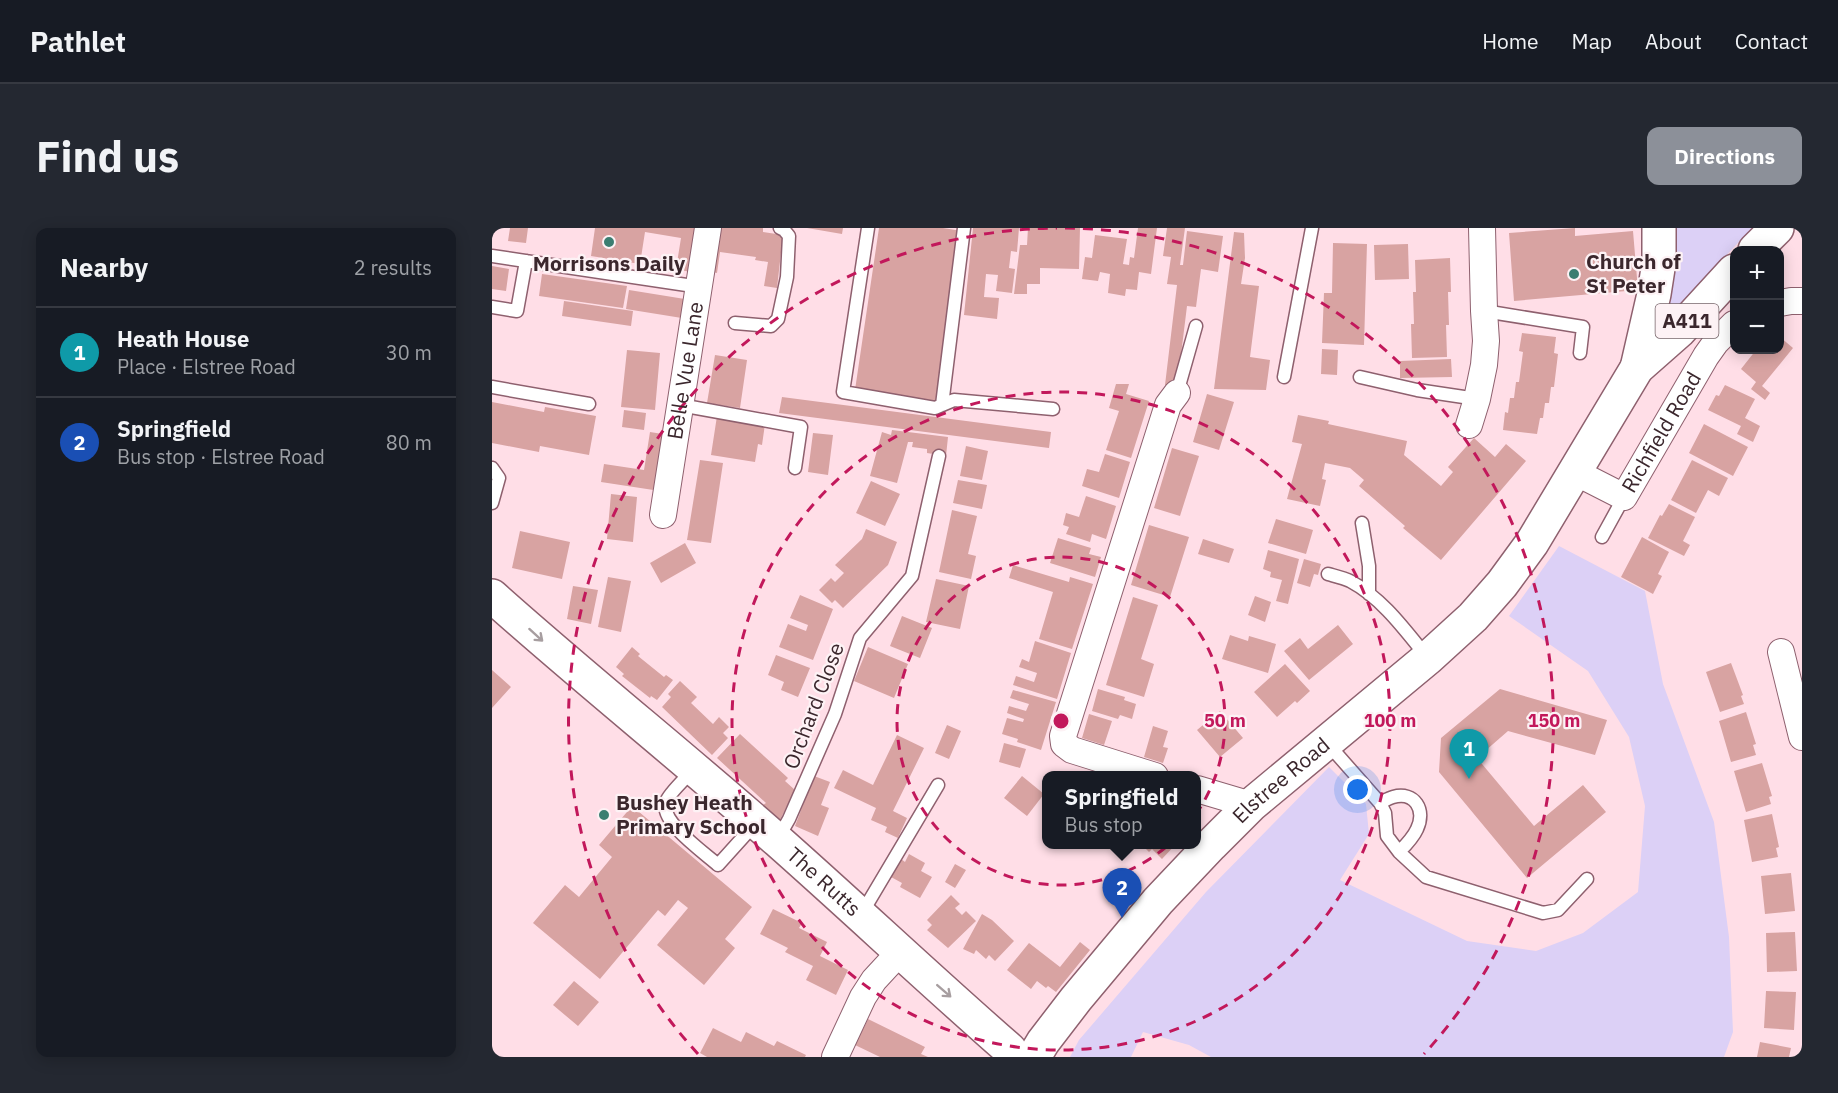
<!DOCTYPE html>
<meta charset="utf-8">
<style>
:root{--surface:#171b24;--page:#242831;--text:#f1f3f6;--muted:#9ea1a6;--line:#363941;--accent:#8c9099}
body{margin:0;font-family:"IBM Plex Sans",sans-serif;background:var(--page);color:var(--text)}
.controls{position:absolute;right:18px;top:18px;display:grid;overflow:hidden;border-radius:12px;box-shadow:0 3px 15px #0003}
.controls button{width:54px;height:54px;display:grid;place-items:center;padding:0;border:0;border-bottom:2px solid var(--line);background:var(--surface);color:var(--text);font:30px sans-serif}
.you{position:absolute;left:866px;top:562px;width:21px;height:21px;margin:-15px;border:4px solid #fff;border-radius:50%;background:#1a73e8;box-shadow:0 0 0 9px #1a73e833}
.badge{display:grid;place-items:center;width:39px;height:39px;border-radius:50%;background:var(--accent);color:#fff;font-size:20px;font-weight:700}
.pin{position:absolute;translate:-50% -50px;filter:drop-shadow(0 2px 3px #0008)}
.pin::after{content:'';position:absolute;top:32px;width:21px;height:18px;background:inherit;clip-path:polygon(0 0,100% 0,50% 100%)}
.popup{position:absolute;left:550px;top:543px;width:159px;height:78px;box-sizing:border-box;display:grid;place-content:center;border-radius:12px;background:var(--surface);filter:drop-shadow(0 2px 4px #0005);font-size:20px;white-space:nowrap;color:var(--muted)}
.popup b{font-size:22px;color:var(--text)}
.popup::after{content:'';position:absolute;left:50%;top:100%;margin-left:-12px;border:12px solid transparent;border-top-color:var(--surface)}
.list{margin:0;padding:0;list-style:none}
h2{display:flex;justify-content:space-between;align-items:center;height:78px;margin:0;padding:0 24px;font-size:26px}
h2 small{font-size:20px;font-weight:400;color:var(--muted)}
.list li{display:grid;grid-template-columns:39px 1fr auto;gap:18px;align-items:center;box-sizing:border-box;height:90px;padding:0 24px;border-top:2px solid var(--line)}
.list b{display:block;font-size:22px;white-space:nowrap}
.list p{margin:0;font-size:20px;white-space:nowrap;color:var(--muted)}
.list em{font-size:20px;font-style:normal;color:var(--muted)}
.map{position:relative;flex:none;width:1310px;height:829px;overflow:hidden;border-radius:12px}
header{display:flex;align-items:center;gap:36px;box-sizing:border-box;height:84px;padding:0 30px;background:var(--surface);border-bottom:2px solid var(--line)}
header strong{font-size:28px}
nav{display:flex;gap:33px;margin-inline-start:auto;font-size:21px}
.intro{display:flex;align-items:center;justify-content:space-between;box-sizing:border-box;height:144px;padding:0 36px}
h1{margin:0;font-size:42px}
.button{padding:15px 27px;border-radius:12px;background:var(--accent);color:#fff;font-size:21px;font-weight:700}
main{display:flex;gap:36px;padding:0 36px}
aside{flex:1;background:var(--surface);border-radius:12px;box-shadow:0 3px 15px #0003}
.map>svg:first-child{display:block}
.green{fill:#dcd0f6}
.building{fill:#d8a3a2}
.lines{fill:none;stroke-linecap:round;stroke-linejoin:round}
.lane-casing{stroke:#8e606e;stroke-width:15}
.street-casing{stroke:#8e606e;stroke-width:28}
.secondary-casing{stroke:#8e606e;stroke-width:36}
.primary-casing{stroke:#8e606e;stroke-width:36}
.lane{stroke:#fff;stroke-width:12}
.street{stroke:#fff;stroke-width:26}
.secondary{stroke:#fff;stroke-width:33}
.primary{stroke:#fff;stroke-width:33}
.oneway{stroke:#a79ea0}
.ring{fill:none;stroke:#c2185b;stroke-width:3;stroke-dasharray:10 8}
.poi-dot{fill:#3b7e71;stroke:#fdf2f5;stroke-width:2}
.labels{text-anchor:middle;stroke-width:4.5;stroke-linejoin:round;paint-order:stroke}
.shield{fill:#fdf2f5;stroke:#756469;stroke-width:1.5}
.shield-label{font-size:20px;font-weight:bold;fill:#3b272d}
.poi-label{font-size:21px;font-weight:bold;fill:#3b272d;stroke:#fdf2f5;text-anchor:start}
.street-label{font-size:21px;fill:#3b272d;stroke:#fdf2f5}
.centre{fill:#c2185b;stroke:#fdf2f5;stroke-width:3}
.ring-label{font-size:18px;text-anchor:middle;font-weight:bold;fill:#c2185b;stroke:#fdf2f5;stroke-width:4.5;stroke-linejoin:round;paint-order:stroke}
</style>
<header>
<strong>Pathlet</strong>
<nav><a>Home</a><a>Map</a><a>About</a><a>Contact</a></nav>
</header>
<div class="intro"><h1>Find us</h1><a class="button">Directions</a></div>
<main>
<aside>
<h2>Nearby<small>2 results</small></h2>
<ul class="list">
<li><span class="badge" style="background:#0f9aa8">1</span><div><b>Heath House</b><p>Place · Elstree Road</p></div><em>30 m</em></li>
<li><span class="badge" style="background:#1a4fb4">2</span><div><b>Springfield</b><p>Bus stop · Elstree Road</p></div><em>80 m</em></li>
</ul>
</aside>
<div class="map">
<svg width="1310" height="829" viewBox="0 0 1310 829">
<rect width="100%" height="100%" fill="#ffdee7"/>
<path class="green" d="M1184,0h76l-81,86 -6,-2 10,-47z
M1067,318l86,45 18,93 51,138 15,115 4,95 -9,25h-513l-22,-12 -46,-13 -12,25h-61l9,-17 127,-148 123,-125 37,37 3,30 -29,46 127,61 69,10 47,-18 55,-41 7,-86 -16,-69 -41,-66 -79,-55z"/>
<path class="building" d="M18,0h18l-2,15 -18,-2z
M103,0h107l-7,45 -19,-4 5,-31 -36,-6 -5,32 -49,-8z
M221,0h50v4l20,3 -6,53 -13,-2 4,-24 -13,-2 1,-3 -36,-5 -3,21 -10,-2z
M315,0h36l-1,6z
M387,0h64l19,3 -25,170 -82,-11z
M481,0h46l-2,24 -6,-1 -2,17 6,1 -3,24 -16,-2 2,-16 -12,-1 -2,23 15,1 -2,21 -33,-4z
M536,0h52l-1,41 -39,-1v16h-13v10h-13l6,-49h7z
M646,0h19l-6,46 -12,-2 -2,18 -11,-1 -1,7 -17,-3 2,-19 -10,-2 -2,9 -16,-2 3,-22 7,1 3,-23 32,4 -4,25 6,1 1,-8 4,1z
M675,0h18l-5,37h3l4,-34 36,5 -5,36 -17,-3 -5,38 -9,-1 -10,81 -12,-2 12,-100 -10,-1 4,-27 -8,-1z
M1083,0v8l58,-5 5,59 -124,11 -5,-68z
M742,4l10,1 1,25 -4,26 18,2 -9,71 20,3 -4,30 -52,-1z
M841,15l34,1 -3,101 -42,-2 2,-50h8z
M916,16l1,35 -34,1 -1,-35z
M958,30l1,34h-3l1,33h-3l1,32 -35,1 -1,-34h3l-1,-32h3l-1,-32z
M0,38l17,3 -3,22 -14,-2z
M50,46l85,12 -4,22 -84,-12z
M137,62l62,10 -3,19 -62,-10z
M72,73l69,10 -2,15 -69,-10z
M1030,105l34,4 -2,16 4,1 -4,33h-3l-2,16h-4l-2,15h-3l-3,16 -34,-4 2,-18 3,1 2,-15h4l2,-16h3l4,-30 -4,-1z
M1288,109l13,11 -31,38 8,7 -5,7 -14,-11 5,-7 -15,-13 15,-19h4l6,4 4,-4h10z
M830,121l16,1 -1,25 -16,-1z
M135,122l33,3 -5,57 -34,-3z
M223,127l32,5 -7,48 -33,-5z
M959,131l1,18 -52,1v-17z
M624,156h13l-3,10 23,7 -18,57 -25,-8 13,-39 -10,-3z
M1233,157l30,14 -10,19 15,8 -7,16 -16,-8 4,-8 -33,-16 8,-15 3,1z
M715,166l27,8 -15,48 -26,-8z
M290,169l269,35 -2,16 -270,-35z
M0,174l52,10 1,-5 51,9 -7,39 -49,-9 -1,6 -47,-9z
M132,182l22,3 -2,17 -22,-3z
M806,187l31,6 -1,3 79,17 -3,14 37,31 12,-14 -5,-5 26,-29 21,19 11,-13 20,17 -85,99 -38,-32 2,-2 -46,-40 5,-6 -14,-12 -25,-5 -3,16 4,1 -6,26 -33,-7 15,-55 -10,-2z
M225,188l48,8 -3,21 -4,-1 -3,18 -44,-7z
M1212,196l44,23 -15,29 -44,-23z
M400,202l56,7 -2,19 -19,-3v-4l-15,-2 1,-5h-5l-11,41 -27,-7 12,-44 9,3z
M158,204l19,3 -9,56 -59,-9 3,-18 40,6z
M321,205l20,2 -5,40 -20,-3z
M474,218l22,5 -6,29 -22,-4z
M680,220l27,8 -19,60 -26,-8z
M613,226l25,8 -11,36 -37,-12 5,-17 12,3z
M208,232l23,3 -12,80 -24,-3z
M1200,232l36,18 -9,18 -11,-6 -12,23 -25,-13z
M466,252l29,5 -5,24 -29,-6z
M379,253l29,13 -15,32 -29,-13z
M119,266l26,3 -4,45 -26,-3z
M594,268l30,10 -10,33 -14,-5 -2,8 -24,-8 3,-7 -6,-2 3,-12 13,4z
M1177,276l26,13 -12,24 7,4 -6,11 -36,-18 12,-23 2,1z
M460,282l25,6 -9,38 8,2 -5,23 -32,-7z
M784,291l37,11 -7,24 -38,-11z
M657,297l40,12 -19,60 -39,-12z
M374,301l31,13 -9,23 -45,43 -8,-8 -3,3 -13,-13 12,-12 4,4 9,-9 -9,-8 27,-26z
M28,303l50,11 -8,37 -50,-11z
M1150,309l27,15 -11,22 4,2 -9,18 -32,-17z
M566,310l33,10 -2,6 12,3 -6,20 -45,-14z
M711,311l31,10 -5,14 -31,-9z
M193,315l11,20 -35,20 -11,-20z
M776,322l31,9 -11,45 -12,-3 6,-21 -12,-3 1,-5 -8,-3z
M812,331l17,5 -3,11 -4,-1 -4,13 -13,-4z
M521,337l56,17 1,-5 23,7 -21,65 -33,-10 14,-47 -44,-14z
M116,349l23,4 -10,51 -23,-5z
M444,351l33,7 -9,43 -34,-7z
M81,358l25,4 -7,34 -24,-5z
M308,367l33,14 -20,51 -34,-13 9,-23 18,7 2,-6 -18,-7z
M763,368l16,6 -6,20 -17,-7z
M641,369l25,8 -17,54 13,5 -10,33 -38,-12z
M410,388l30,12 -12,30 -30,-12z
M846,397l15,19 -44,36 -25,-29 16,-13 8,11z
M738,407l18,6 1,-5 27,8 -8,29 -46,-14z
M543,413l36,12 -14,46 -44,-14 3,-9 18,6 3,-9 -18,-6 3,-8 7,3z
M140,419l8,7 -2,2 26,21 2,-2 7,5 -16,20 -6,-4 -1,2 -28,-22 2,-2 -8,-7z
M376,419l40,17 -14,34 -40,-17z
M284,427l34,13 -12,29 -17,-7 3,-8 -16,-7z
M1239,435l12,32 -2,1 3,8 -24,8 -14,-40z
M793,436l25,27 -13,12 -2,-2 -18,16 -23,-25z
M0,442l19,17 -19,21z
M188,453l17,16 -6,6 22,21 6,-7 10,10 -6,6 5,5 -16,17 -50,-48 9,-10 -3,-3z
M606,461l27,8 -1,3 12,4 -4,15 -12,-4 -2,4 -26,-8z
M1008,461l107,31 -12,35 -87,-24 -31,27 57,68 49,-41 23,27 -79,66 -88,-106 2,-34z
M521,462l43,12 -15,48 -24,-8 1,-3 -16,-5 5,-16 16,4 1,-3 -17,-6 2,-7 17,5 3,-7 -19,-6z
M728,483l23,27 -23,19 -23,-27z
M1254,484l10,32 -3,1 3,10 -25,7 -12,-41z
M597,486l23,7 -8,24 -22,-7z
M455,497l14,6 -12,28 -14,-6z
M661,498l15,5 -5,16 5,1 -5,15 -19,-6z
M248,506l48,44 -3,3 10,9 -15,30 -17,-15 3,-2 -49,-45z
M405,507l27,13 -31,63 14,7 -9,20 -13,-6 2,-5 -16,-7 5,-12 -42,-20 9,-18 30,15z
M512,515l22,6 -6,19 -21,-6z
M1270,535l10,33 -3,1 2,7 -25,8 -12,-41z
M322,548l16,6 -9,23 8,3 -11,28 -23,-10z
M530,548l22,18 -17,22 -23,-18z
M140,578l120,101 -27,32 10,9 -31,37 -47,-40 31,-37 -10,-8 -13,16 -7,-6 -58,69 -67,-56 32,-38 14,12 33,-40 -13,-12z
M1280,586l7,33 -3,1 2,9 -26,5 -8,-42z
M649,616h35l-14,15 -10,-10 -3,3z
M417,626l16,9 -4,8 11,6 -12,21 -20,-11 2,-4 -11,-6 10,-18 4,3z
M463,636l11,6 -11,18 -10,-6z
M1299,645l4,38 -30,3 -4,-38z
M459,667l9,9 -5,4 7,7 4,-4 10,10 -28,27 -21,-18 5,-5 -5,-5z
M281,681l29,14 -3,5 28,14 -7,14 28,14 -12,25 -30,-15 7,-14 -28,-14 3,-4 -28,-14z
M490,686l10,6 22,21 -19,20 -6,-6 -3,4 -10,-9 -2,4 -11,-5z
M1303,704l2,39 -30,1 -1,-39z
M588,714l10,8 -34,42 -8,-6 -2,2 -9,-7 -6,8 -24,-19 22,-27 31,24z
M82,753l25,21 -21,24 -25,-21z
M1274,763l30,1 -2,38 -30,-2z
M376,791l57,28 -4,7 7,3h-48l-25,-12z
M221,800l28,14 5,-10 28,14 3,-5 29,14 -1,2h-98l-7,-4z
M1268,814l31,6 -2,9h-32z"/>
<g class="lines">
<defs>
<path id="lane" d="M376,0l-25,164 92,16 19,-8 99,9
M0,28l208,31
M0,79l25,4 9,-50
M992,83l99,16 -3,26
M243,95l36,3 7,-7 9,-42 2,-41 -5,-6 -4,-2
M792,149l28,-149
M868,149l57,13 60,9
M0,159l97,17
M685,165l19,-67
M188,177l121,22 -6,41
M450,177l22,-177
M0,240l7,10 -7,25
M870,295l7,43v28
M1110,309l22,-40
M836,346c7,2 16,4 22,7 32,17 55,49 77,76
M836,516l52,59 5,10 2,23 12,16 27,25 117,36 15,-3 29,-31
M201,542c-7,8 -24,23 -27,32 -7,20 39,51 52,63l37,-41
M888,575c4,-2 9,-5 13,-6 22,-6 33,13 24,32 -4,9 -11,16 -18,23
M285,612l12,-21 46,-105 25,-76 52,-62 27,-120
M370,685l76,-128"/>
<g id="street">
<path d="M1288,75l11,-2h11"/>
<path d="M977,197l8,-26 7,-34 2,-24 -2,-30 -2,-83"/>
<path id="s1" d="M1081,243l51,26 82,-141 10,-14 18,-18"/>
<path id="s2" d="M171,287l45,-287"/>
<path d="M1289,424l21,85"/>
<path d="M663,548l-83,-26 -8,-6 -1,-8 105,-331 9,-12"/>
<path d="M705,561l54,16"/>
<path d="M343,829l28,-60 11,-17 25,-27"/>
</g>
<g id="secondary">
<path id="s3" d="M0,368c94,84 192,162 286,245 78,69 154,141 232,209l3,7"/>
</g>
<g id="primary">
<path d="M1263,22l22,-22"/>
<path d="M1145,140l17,-74 5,-32v-34"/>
<path id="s4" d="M542,829l9,-15 33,-43 82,-98 53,-56 40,-40 177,-147 45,-41 29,-33 30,-41 105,-175 42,-37 55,-60"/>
</g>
</defs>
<use href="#lane" class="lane-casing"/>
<use href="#street" class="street-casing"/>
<use href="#secondary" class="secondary-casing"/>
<use href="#primary" class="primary-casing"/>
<use href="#lane" class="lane"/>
<use href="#street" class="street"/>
<use href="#secondary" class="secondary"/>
<use href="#primary" class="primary"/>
</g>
<defs><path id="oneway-shaft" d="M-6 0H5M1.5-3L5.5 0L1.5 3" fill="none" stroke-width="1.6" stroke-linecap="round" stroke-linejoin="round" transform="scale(1.5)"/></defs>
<g class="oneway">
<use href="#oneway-shaft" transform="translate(44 407) rotate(42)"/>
<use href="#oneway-shaft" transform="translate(452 763) rotate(41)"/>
</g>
<g class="ring">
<circle cx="569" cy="493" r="164"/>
<circle cx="569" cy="493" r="329"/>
<path d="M206 826A493 493 0 0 1 565 0M573 0A493 493 0 0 1 932 826"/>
</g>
<g class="poi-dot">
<circle cx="117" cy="14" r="6"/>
<circle cx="1082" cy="46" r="6"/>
<circle cx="112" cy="587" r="6"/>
</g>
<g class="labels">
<rect class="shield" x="1163.5" y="76" width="63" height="34" rx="4.5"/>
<g class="shield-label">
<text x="1195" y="100">A411</text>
</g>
<g class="poi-label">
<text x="1094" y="41">Church of<tspan x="1094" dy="24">St Peter</tspan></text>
<text x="117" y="43" text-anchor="middle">Morrisons Daily</text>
<text x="124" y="582">Bushey Heath<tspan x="124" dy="24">Primary School</tspan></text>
</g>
<g class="street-label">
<text dy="7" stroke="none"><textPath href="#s2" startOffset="146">Belle Vue Lane</textPath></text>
<text dy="7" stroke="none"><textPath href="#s1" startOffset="132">Richfield Road</textPath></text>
<text transform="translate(322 478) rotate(-69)" y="7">Orchard Close</text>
<text dy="7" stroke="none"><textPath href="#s4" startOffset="372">Elstree Road</textPath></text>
<text dy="7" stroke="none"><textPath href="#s3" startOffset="438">The Rutts</textPath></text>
</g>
</g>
<circle cx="569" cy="493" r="9" class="centre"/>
<g class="ring-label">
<text x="733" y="499">50 m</text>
<text x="898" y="499">100 m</text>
<text x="1062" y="499">150 m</text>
</g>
</svg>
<div class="controls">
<button>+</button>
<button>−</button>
</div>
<div class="you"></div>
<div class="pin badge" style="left:977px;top:551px;background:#0f9aa8">1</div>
<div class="pin badge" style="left:630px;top:690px;background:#1a4fb4">2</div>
<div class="popup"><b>Springfield</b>Bus stop</div>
</div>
</main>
